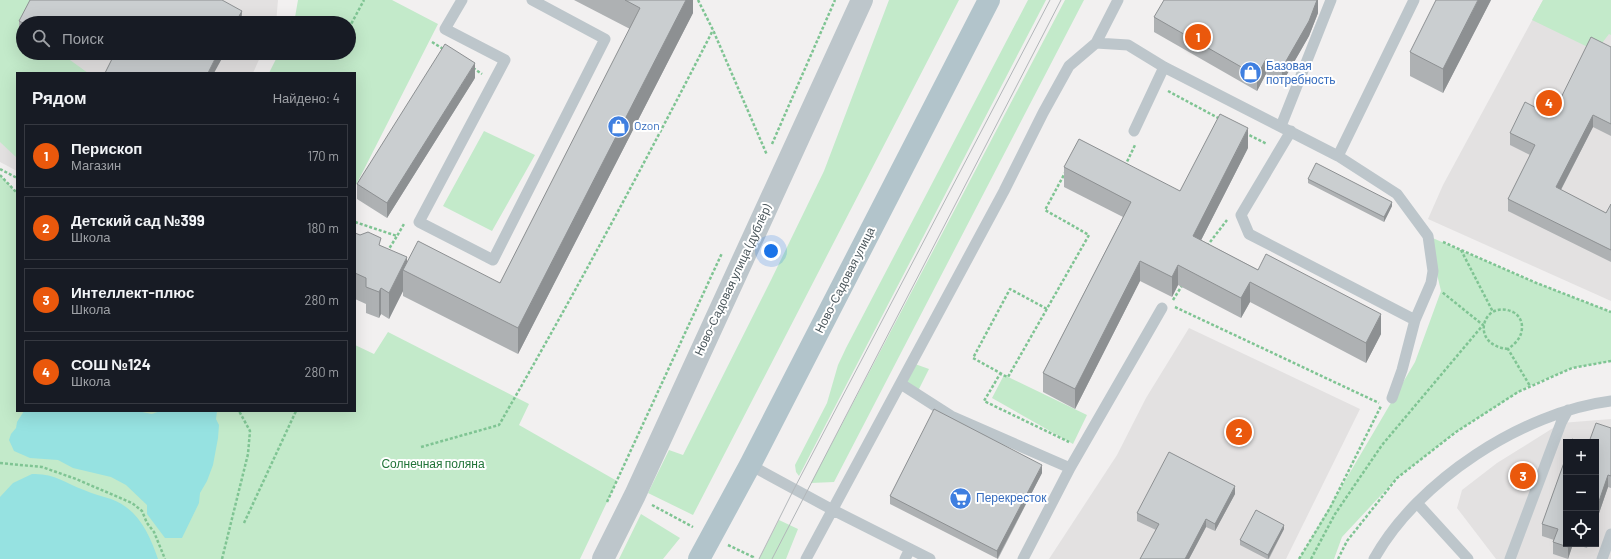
<!DOCTYPE html>
<html lang="ru">
<meta charset="utf-8">
<style>
:root{--surface:#171b24;--page:#20242c;--text:#f1f3f6;--muted:#9ea1a6;--line:#363941;--accent:#ea580c}
body{margin:0;font-family:Barlow,sans-serif;background:var(--page);color:var(--text)}
.controls{position:absolute;right:12px;bottom:12px;display:grid;overflow:hidden;border-radius:0px;box-shadow:0 4px 16px #0002}
.controls button{width:36px;height:36px;display:grid;place-items:center;padding:0;border:0;border-bottom:1px solid var(--line);background:var(--surface);color:var(--text);font:20px sans-serif}
.you{position:absolute;left:771px;top:251px;width:14px;height:14px;margin:-10px;border:3px solid #fff;border-radius:50%;background:#1a73e8;box-shadow:0 0 0 6px #1a73e833}
.badge{display:grid;place-items:center;width:26px;height:26px;border-radius:50%;background:var(--accent);color:#fff;font-size:13px;font-weight:700}
.pin{position:absolute;translate:-50% -50%;border:2px solid #fff;box-shadow:0 1px 4px #0006}
.list{margin:0;padding:0;list-style:none}
h2{display:flex;justify-content:space-between;align-items:center;height:52px;margin:0;padding:0 16px;font-size:17px}
h2 small{font-size:13px;font-weight:400;color:var(--muted)}
.list li{display:grid;grid-template-columns:26px 1fr auto;gap:12px;align-items:center;box-sizing:border-box;height:64px;margin:0 8px 8px;padding:0 8px;border:1px solid var(--line);border-radius:0px}
.list b{display:block;font-size:15px;white-space:nowrap}
.list p{margin:0;font-size:13px;white-space:nowrap;color:var(--muted)}
.list em{font-size:13px;font-style:normal;color:var(--muted)}
.icon{flex:none;width:22px;height:22px;fill:none;stroke:currentColor;stroke-width:2;stroke-linecap:round;stroke-linejoin:round}
.map{position:relative;flex:none;width:1611px;height:559px;overflow:hidden}
.search{position:absolute;background:var(--surface);box-shadow:0 4px 16px #0002;left:16px;top:16px;width:340px;height:44px;display:flex;align-items:center;gap:10px;box-sizing:border-box;padding:0 14px;border-radius:22px;color:var(--muted);font-size:15px}
.panel{position:absolute;background:var(--surface);box-shadow:0 4px 16px #0002;left:16px;top:72px;width:340px;height:340px;border-radius:0px}
.map>svg:first-child{display:block}
.education{fill:#e3e1e1;fill-rule:evenodd}
.green{fill:#c3eaca}
.water{fill:#96e2e1}
.lines{fill:none;stroke-linecap:round;stroke-linejoin:round}
.path{stroke:#7fc493;stroke-width:2.5;stroke-dasharray:3 2;stroke-linecap:butt}
.service{stroke:#bdc6cb;stroke-width:11}
.minor{stroke:#bdc6cb;stroke-width:22}
.primary{stroke:#b2c4cb;stroke-width:22}
.tram{stroke:#b2b6b9;stroke-width:1}
.wall{fill:#aeb1b3}
.shaded-wall{fill:#8d9092}
.building{fill:#caced0;stroke:#8d9092}
.labels{text-anchor:middle;stroke-width:4;stroke-linejoin:round;paint-order:stroke}
.shop-label{font-size:12px;fill:#366cbe;stroke:#fff;text-anchor:start}
.street-label{font-size:12px;fill:#4a565b;stroke:#fff}
.park-label{font-size:12px;fill:#227439;stroke:#fff}
</style>
<div class="map">
<svg width="1611" height="559" viewBox="0 0 1611 559">
<rect width="100%" height="100%" fill="#f2f0f0"/>
<path class="education" d="M0,0h278l-2,23h-253v30h239l-9,20h-236v98l-17,-9z
M1543,0h68v301l-183,-82 15,-34z
M1189,328l171,81 -74,150h-237l68,-104 29,-57z
M1611,419v140h-115l-39,-51 5,-18 35,-27 64,-40zM1566,442h30v102h-30z"/>
<path class="green" d="M0,0h34l-15,32 4,3v18h34l13,7 18,13h-71v85l-17,-16z
M298,0h94l46,24 -83,163v-114h-86l10,-20h70v-30h-55z
M889,0h70l-266,515 -45,-22 21,-43 14,5 89,-177 52,-107z
M1028,0h18l-247,476 -3,-4 -1,-7 32,-62 11,-38 8,-17z
M1065,0h19l-250,482 -23,1z
M1543,0h68v35l-2,-1 -13,17 -64,-31z
M484,131l51,24 -43,76 -49,-25z
M0,175l17,18v218h338v-66l19,9 14,-22 141,72 -10,21 98,56 -37,78h-580z
M1428,236l106,46 77,30v49l-39,7 -47,20 -69,44 -59,46 -55,59 -8,22h-35l116,-197 26,-71z
M915,364l14,5 -11,22 -13,-7z
M1004,375l83,40 -14,29 -81,-46z
M641,514l39,24 -17,21h-44z
M779,520l19,9 -12,30h-27z"/>
<path class="water" d="M24,411h113l15,3 8,-3h57l-1,8 3,6 -1,13 -5,27 -6,16 -7,12 -1,10 -17,35h-17l-18,-24v-9l-21,-20 -15,-8 -38,-9 -15,-8 -28,-2 -16,-7 -5,-11 2,-6 5,-6 1,-6z
M32,474c22,-1 33,9 52,16 9,4 18,6 27,9 27,10 38,34 47,60h-158v-62l13,-14z"/>
<g class="lines">
<path class="path" d="M698,0l15,30 54,125
M349,28l15,-28
M432,42l13,8
M473,68l9,6
M1168,91l52,28
M1245,133l22,11
M772,144l63,-144
M1125,166l10,-21
M0,169l17,9
M1066,171l-21,39 44,25 -81,142 -8,-3 -16,27 85,41
M0,175l17,18
M355,222l42,14 7,-12
M1443,242l91,40 77,30
M1207,246l20,-26
M1461,250l32,62
M387,252l10,-16
M1173,300l10,-16
M1175,307l204,96
M1508,349c-40,-4 -25,-51 5,-37 6,3 9,9 9,15 0,10 -6,16 -14,22l22,37
M1002,374l-29,-16 37,-69 37,20
M421,447l78,-22c75,-130 146,-262 214,-395
M0,463l42,4 34,12 56,24 10,8 5,12 7,9 11,27
M607,502l115,-249
M652,505l41,22
M244,523l52,-112
M728,545l25,12 -1,2
M222,559l26,-105 2,-23 -11,-20
M1299,559l31,-51 51,-102
M1311,559l24,-45 47,-69 101,-120 -41,-33
M1338,559l9,-18 50,-63 59,-46 62,-40 54,-24 39,-7"/>
<path class="service" d="M462,0l-17,29 60,31 -86,162 74,38 112,-221 -73,-39
M1096,43l32,2 36,22 174,89 59,38 31,42 5,35 -2,12 -16,37 -13,50 -10,28
M1281,126l50,-126
M1134,131l30,-64
M1291,131l-50,84 8,19 166,86
M1338,156l76,-156
M901,384l50,32 119,52
M750,465l83,45 97,49
M1417,503l51,56
M806,559l198,-368 39,-78 26,-47 27,-23 22,-43
M905,559l5,-10
M1023,559l47,-91 92,-160
M1374,559c43,-78 149,-147 237,-158
M1510,559l51,-136 7,-13
M1602,559l9,-25"/>
<path class="minor" d="M603,559l32,-64 227,-495"/>
<path class="primary" d="M699,559l51,-94 239,-465"/>
<path class="tram" d="M759,559l35,-70 256,-489
M772,559l289,-559"/>
</g>
<path class="wall" d="M574,0h119v13l-175,341 -115,-58v-5l-14,28 -8,-5 -2,4 -13,-5v-9l-11,-5v-66l26,13 26,16 93,21 130,-254z
M1318,0v13l-9,23 -27,47 -16,-9 -9,17 -103,-59v-15z
M1491,0l-48,93 -33,-17v-24z
M242,11l-1,12h-218v12l-4,-2v-12z
M1611,47v89l-18,-9 -32,63 45,23 5,-9v58l-103,-51v-12l22,-44 -20,-10v-12l42,-17z
M57,53h18l-5,7z
M107,53h118l-111,3z
M475,78l-88,140 -30,-19v-15z
M1248,148l-47,92 180,94 -15,29 -116,-61 -9,16 -63,-33 -6,12 -32,-16 -65,128 -32,-17v-19l80,-156 -59,-30v-20l116,24z
M1308,179l84,27 -8,16 -76,-39z
M1611,428v60l-3,-1 -12,35v-80z
M1566,457l7,87 -5,15 -15,-5v-12l1,-2 -12,-4v-12z
M1042,473l-44,86 -108,-55v-8z
M1235,494l-20,37 -9,-4 -17,32h-49l16,-29 -19,-9v-8z
M1284,529l-15,30h-2l-27,-14v-5z
M1574,544h14l-1,4z"/>
<path class="shaded-wall" d="M686,0h7v13l-175,341v-26z
M1317,0h1v13l-9,23 -27,47v-15z
M1478,0h13l-48,93v-24z
M242,11l-1,12h-6z
M70,53h5l-5,7z
M218,53h7l-11,20h-6z
M1266,59v15l-9,17v-15z
M475,63v15l-88,140v-15z
M1593,115v12l-37,72v-12z
M1248,128v20l-55,108v-20z
M1392,202v4l-8,16v-5z
M407,257v14l-4,-1v21l-14,28v-26z
M1140,261v20l-65,128v-20z
M1178,265v20l-6,12v-20z
M1250,282v20l-9,16v-20z
M381,288v26l-2,4v-26z
M1381,314v20l-15,29v-20z
M1042,465v8l-45,86v-8z
M1608,475v12l-12,35v-12z
M1235,486v8l-20,37v-7z
M1206,519v8l-17,32h-4z
M1284,525v4l-16,30v-4z
M1569,544h4l-5,15v-12z"/>
<path class="building" d="M30,0h192l20,11 -7,12h-212l-4,-2z
M625,0h61l-168,328 -115,-58 15,-29 82,42 140,-275z
M1164,0h153l-8,21 -27,47 -16,-9 -9,17 -103,-59z
M1436,0h42l-35,69 -33,-17z
M1591,37l20,10v77l-18,-9 -37,72 50,26 5,-9v46l-103,-51 27,-54 -25,-12 15,-31 27,14z
M445,44l30,19 -88,140 -30,-19z
M115,53h103l-10,20h-103z
M1220,114l28,14 -55,108 65,34 8,-16 115,60 -15,29 -116,-61 -9,16 -63,-33 -6,12 -32,-16 -65,128 -32,-16 88,-171 -67,-35 15,-28 101,52z
M1316,163l76,39 -8,15 -76,-38z
M368,232l13,6 -2,7 28,12 -18,36 -8,-5 -2,4 -13,-5v-9l-11,-5v-40l5,2z
M934,409l108,56 -45,86 -107,-55z
M1596,423l15,5v48l-3,-1 -12,35v-68h-7z
M1572,439l9,3h-10z
M1169,452l66,34 -20,38 -9,-5 -21,40h-45l19,-35 -22,-11z
M1566,457v87h3l-1,3 -15,-5 5,-13 -16,-5z
M1256,510l28,15 -16,30 -28,-15z"/>
<defs>
<symbol id="shop-disc" viewBox="-11 -11 22 22"><circle r="9.5" fill="#3f7fe0" stroke="#fff"/><path d="M-5-2.5h2.3a2.7 3.5 0 0 1 5.4 0H5L5.5 6h-11ZM-1.5-2.5h3a1.5 2.3 0 0 0-3 0Z" fill="#fff"/></symbol>
<symbol id="supermarket-disc" viewBox="-11 -11 22 22"><circle r="9.5" fill="#3f7fe0" stroke="#fff"/><path d="M-6-5.5h2.5l.6 2H6L4.5 2H-2.5L-4.4-4H-6ZM-1.5 3.2a1.3 1.3 0 1 0 .1 0ZM3 3.2a1.3 1.3 0 1 0 .1 0Z" fill="#fff"/></symbol>
</defs>
<g fill-rule="evenodd">
<use href="#shop-disc" x="1238" y="60" width="25" height="25"/>
<use href="#shop-disc" x="606" y="114" width="25" height="25"/>
<use href="#supermarket-disc" x="948" y="486" width="25" height="25"/>
</g>
<g class="labels">
<g class="shop-label">
<text x="1266" y="70">Базовая<tspan x="1266" dy="14">потребность</tspan></text>
<text x="634" y="130">Ozon</text>
<text x="976" y="502">Перекресток</text>
</g>
<g class="street-label">
<text transform="translate(733 280) rotate(-65)" y="4">Ново-Садовая улица (дублёр)</text>
<text transform="translate(845 280) rotate(-63)" y="4">Ново-Садовая улица</text>
</g>
<g class="park-label">
<text x="433" y="468">Солнечная поляна</text>
</g>
</g>
</svg>
<div class="controls">
<button>+</button>
<button>−</button>
<button><svg class="icon" aria-label="locate" viewBox="0 0 24 24"><circle cx="12" cy="12" r="6"/><path d="M12 2v4M12 18v4M2 12h4M18 12h4"/></svg></button>
</div>
<div class="you"></div>
<div class="pin badge" style="left:1198px;top:37px">1</div>
<div class="pin badge" style="left:1239px;top:432px">2</div>
<div class="pin badge" style="left:1523px;top:476px">3</div>
<div class="pin badge" style="left:1549px;top:103px">4</div>
<div class="search"><svg class="icon" aria-label="search" viewBox="0 0 24 24"><circle cx="10" cy="10" r="6"/><path d="M15 15l6 6"/></svg>Поиск</div>
<section class="panel">
<h2>Рядом<small>Найдено: 4</small></h2>
<ul class="list">
<li><span class="badge">1</span><div><b>Перископ</b><p>Магазин</p></div><em>170 m</em></li>
<li><span class="badge">2</span><div><b>Детский сад №399</b><p>Школа</p></div><em>180 m</em></li>
<li><span class="badge">3</span><div><b>Интеллект-плюс</b><p>Школа</p></div><em>280 m</em></li>
<li><span class="badge">4</span><div><b>СОШ №124</b><p>Школа</p></div><em>280 m</em></li>
</ul>
</section>
</div>
